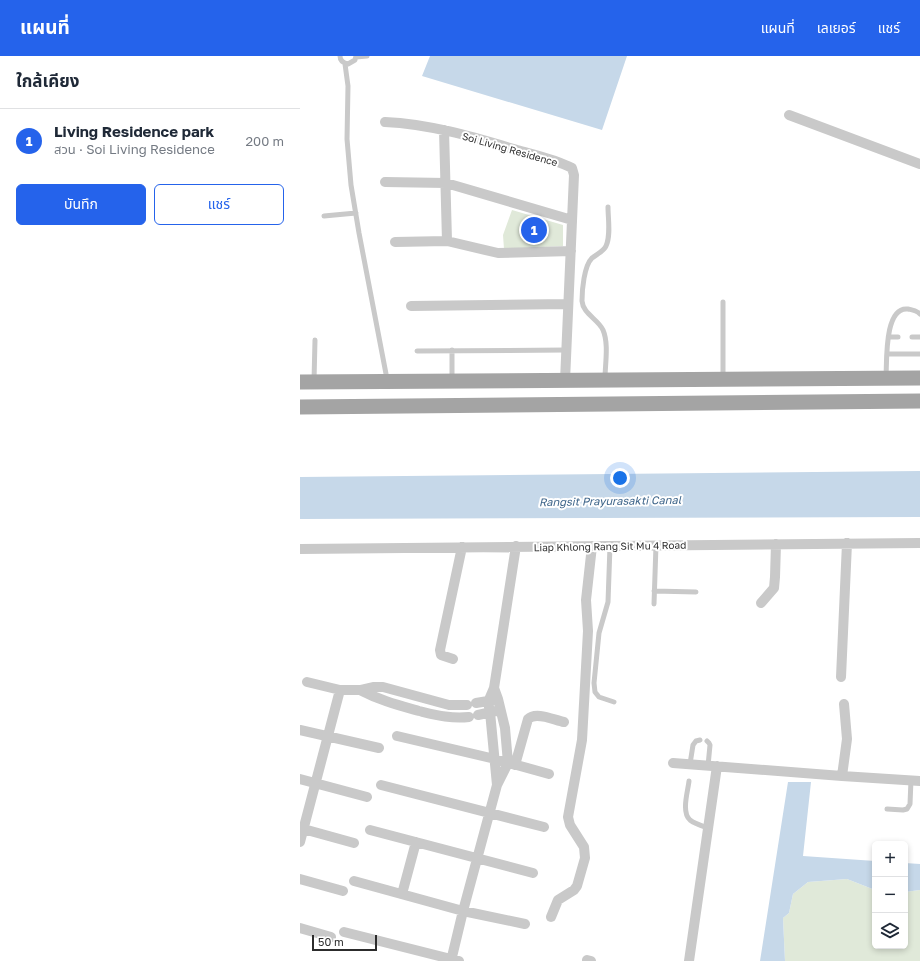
<!DOCTYPE html>
<html lang="th">
<meta charset="utf-8">
<style>
:root{--surface:#fff;--page:#f2f2f3;--text:#1f2937;--muted:#747a83;--line:#e0e1e3;--accent:#2563eb}
body{margin:0;font-family:"Golos Text","Noto Sans Thai",sans-serif;background:var(--page);color:var(--text)}
.controls{position:absolute;right:12px;bottom:12px;display:grid;overflow:hidden;border-radius:6px;box-shadow:0 2px 6px #0003}
.controls button{width:36px;height:36px;display:grid;place-items:center;padding:0;border:0;border-bottom:1px solid var(--line);background:var(--surface);color:var(--text);font:20px sans-serif}
.scale{position:absolute;left:12px;bottom:10px;width:65px;box-sizing:border-box;padding-left:4px;border:2px solid #2c2c2c;border-top:0;font-size:11px;line-height:14px;white-space:nowrap;color:#2c2c2c;-webkit-text-stroke:3px #fff;paint-order:stroke}
.you{position:absolute;left:320px;top:422px;width:14px;height:14px;margin:-10px;border:3px solid #fff;border-radius:50%;background:#1a73e8;box-shadow:0 0 0 6px #1a73e833}
.badge{display:grid;place-items:center;width:26px;height:26px;border-radius:50%;background:var(--accent);color:#fff;font-size:13px;font-weight:700}
.pin{position:absolute;translate:-50% -50%;border:2px solid #fff;box-shadow:0 1px 4px #0006}
.list{margin:0;padding:0;list-style:none}
h2{display:flex;justify-content:space-between;align-items:center;height:52px;margin:0;padding:0 16px;font-size:17px}
h2 small{font-size:13px;font-weight:400;color:var(--muted)}
.list li{display:grid;grid-template-columns:26px 1fr auto;gap:12px;align-items:center;box-sizing:border-box;height:64px;padding:0 16px;border-top:1px solid var(--line)}
.list b{display:block;font-size:15px;white-space:nowrap}
.list p{margin:0;font-size:13px;white-space:nowrap;color:var(--muted)}
.list em{font-size:13px;font-style:normal;color:var(--muted)}
.actions{display:flex;gap:8px;padding:12px 16px}
.actions a{flex:1;padding:9px 0;border:1px solid var(--accent);border-radius:6px;text-align:center;font-size:14px;color:var(--accent)}
.actions .main{background:var(--accent);color:#fff}
.icon{flex:none;width:22px;height:22px;fill:none;stroke:currentColor;stroke-width:2;stroke-linecap:round;stroke-linejoin:round}
.map{position:relative;flex:none;width:620px;height:905px;overflow:hidden}
header{display:flex;align-items:center;gap:24px;box-sizing:border-box;height:56px;padding:0 20px;background:var(--accent);color:#fff}
header strong{font-size:19px}
nav{display:flex;gap:22px;margin-inline-start:auto;font-size:14px}
main{display:flex}
aside{flex:1;background:var(--surface)}
.map>svg:first-child{display:block}
.green{fill:#e0e9d9}
.water{fill:#c6d8e9}
.lines{fill:none;stroke-linecap:round;stroke-linejoin:round}
.lane{stroke:#c9c9c9;stroke-width:5}
.street{stroke:#c9c9c9;stroke-width:10}
.primary{stroke:#a4a4a4;stroke-width:15}
.labels{text-anchor:middle;stroke-width:4;stroke-linejoin:round;paint-order:stroke}
.street-label{font-size:10px;fill:#2c2c2c;stroke:#fff}
.water-label{font-size:11px;font-style:italic;fill:#3e658a;stroke:#fff}
</style>
<header>
<strong>แผนที่</strong>
<nav><a>แผนที่</a><a>เลเยอร์</a><a>แชร์</a></nav>
</header>
<main>
<aside>
<h2>ใกล้เคียง<small></small></h2>
<ul class="list">
<li><span class="badge">1</span><div><b>Living Residence park</b><p>สวน · Soi Living Residence</p></div><em>200 m</em></li>
</ul>
<div class="actions"><a class="main">บันทึก</a><a>แชร์</a></div>
</aside>
<div class="map">
<svg width="620" height="905" viewBox="0 0 620 905">
<rect width="100%" height="100%" fill="#fff"/>
<path class="green" d="M212,154l51,15v21l-59,3 -1,-14z
M547,823l28,11v56h30v-54l15,-2v71h-135l-2,-43 6,-5 4,-19 15,-12z"/>
<path class="water" d="M130,0h197l-25,74 -180,-54z
M226,167l19,6 -3,11 -19,-6z
M620,415v46l-620,2v-42z
M488,726h23l-8,74 72,5v29l-28,-11 -39,3 -15,12 -4,19 -6,5 2,43h-25z
M605,807l15,1v26l-15,2z"/>
<g class="lines">
<path class="lane" d="M40,0c0,5 3,7 8,8l7,-4 1,-4
M56,1l11,-1
M45,8l3,22 -1,53 4,46 8,48 28,146
M24,160l32,-3
M589,281h9
M612,281h8
M152,294v29
M117,295l149,-1
M588,298h32
M423,321v-75
M586,321c1,-15 -2,-71 22,-68 5,1 8,1 12,5
M305,323c0,-15 4,-35 -2,-49 -5,-11 -20,-16 -21,-29 0,-11 2,-35 10,-43 5,-4 12,-7 14,-12 5,-11 2,-27 2,-39
M14,325l1,-41
M310,490l-2,56 -9,31 -5,50 1,9 4,5 15,5
M354,535l42,1
M354,548l2,-59
M407,685l2,2 1,2 -2,21
M390,708l3,-19 3,-4 4,-1
M389,725c-1,10 -8,31 1,39 5,4 12,6 18,8
M587,753l16,1 4,-1 3,-5 1,-24"/>
<path class="street" d="M489,59l131,49
M85,66c45,2 88,15 132,28 18,5 38,9 55,18l2,7 -9,206
M144,74l3,111
M85,126l61,1 126,37
M95,186l52,-1 51,12 73,-2
M111,250l157,-2
M0,493l620,-6
M461,547l13,-15 1,-11 1,-33
M153,603l-12,-4 -1,-5 22,-103
M541,621l6,-134
M7,626l33,8
M60,634c19,10 38,15 59,21 17,4 32,8 50,6
M176,647l18,-3
M178,659l18,-4
M0,674l79,18
M97,680l98,23 54,15
M373,707l169,13 78,5
M215,709l13,-46c8,-8 26,1 36,3
M542,720l5,-37 -3,-35
M0,723l67,18
M81,729l163,42
M197,729l-7,-73 -2,-10 6,-14 22,-142
M0,772l54,15
M70,774l163,43
M0,786l40,-152h20l13,-3h10l66,18h18
M0,823l43,12
M54,825l109,30 62,13
M102,838l14,-52
M251,861l7,-17 16,-10 3,-4 8,-28 -1,-11 -14,-22 -2,-8 14,-77 6,-109 -2,-31 6,-54
M0,872l31,9
M44,876l115,29
M287,904l4,1
M151,905l12,-50 34,-126 11,-22 -3,-35 -7,-29 -4,-11
M389,905l28,-195"/>
<path class="primary" d="M0,326l620,-4
M0,351l620,-6"/>
</g>
<g class="labels">
<g class="street-label">
<text transform="translate(210 93) rotate(16)" y="4">Soi Living Residence</text>
<text transform="translate(310 490) rotate(-1)" y="4">Liap Khlong Rang Sit Mu 4 Road</text>
</g>
<g class="water-label">
<text transform="translate(310 445) rotate(-1)" y="4">Rangsit Prayurasakti Canal</text>
</g>
</g>
</svg>
<div class="controls">
<button>+</button>
<button>−</button>
<button><svg class="icon" aria-label="layers" viewBox="0 0 24 24"><path d="M12 4l9 5-9 5-9-5zM3 14l9 5 9-5"/></svg></button>
</div>
<div class="scale">50 m</div>
<div class="you"></div>
<div class="pin badge" style="left:234px;top:174px">1</div>
</div>
</main>
